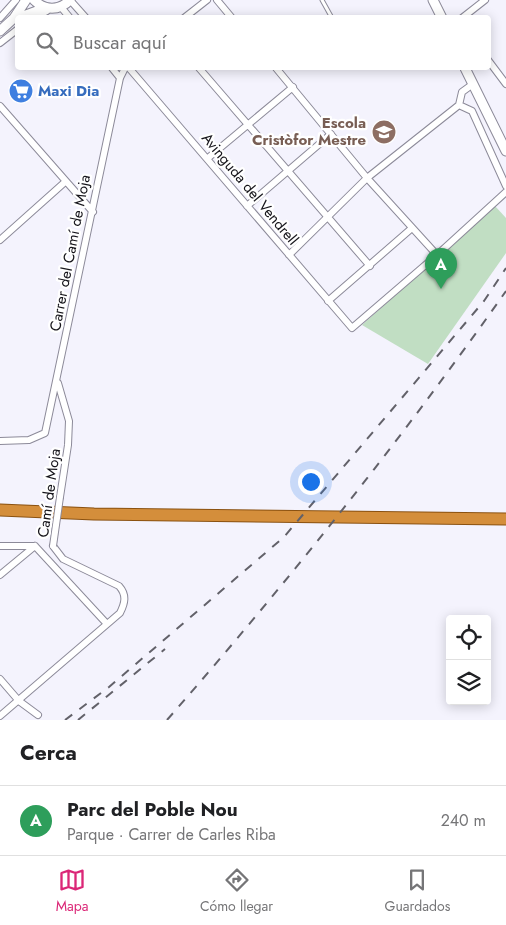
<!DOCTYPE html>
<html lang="es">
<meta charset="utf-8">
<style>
:root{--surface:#fff;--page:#f2f2f2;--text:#202124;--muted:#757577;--line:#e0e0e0;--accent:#db2777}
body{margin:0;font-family:Jost,sans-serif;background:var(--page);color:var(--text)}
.controls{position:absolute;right:15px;bottom:15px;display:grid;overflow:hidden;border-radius:5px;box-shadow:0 2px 12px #0003}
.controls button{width:45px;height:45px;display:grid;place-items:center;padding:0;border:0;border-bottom:1px solid var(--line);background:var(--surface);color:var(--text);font:25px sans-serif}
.you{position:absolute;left:310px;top:481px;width:18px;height:18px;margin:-12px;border:4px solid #fff;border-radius:50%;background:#1a73e8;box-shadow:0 0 0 8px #1a73e833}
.badge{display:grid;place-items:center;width:32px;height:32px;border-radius:50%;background:var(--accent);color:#fff;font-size:16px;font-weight:700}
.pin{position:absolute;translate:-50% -41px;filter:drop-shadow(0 1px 2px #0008)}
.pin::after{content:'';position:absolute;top:26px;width:18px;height:15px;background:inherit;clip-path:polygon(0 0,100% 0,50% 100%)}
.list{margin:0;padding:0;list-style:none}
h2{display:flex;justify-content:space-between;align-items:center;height:65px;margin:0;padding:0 20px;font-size:21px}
h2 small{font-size:16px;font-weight:400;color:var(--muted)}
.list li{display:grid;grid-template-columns:32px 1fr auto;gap:15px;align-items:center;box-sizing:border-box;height:70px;padding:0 20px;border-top:1px solid var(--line)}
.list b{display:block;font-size:19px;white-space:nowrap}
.list p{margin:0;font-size:16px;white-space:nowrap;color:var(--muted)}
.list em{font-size:16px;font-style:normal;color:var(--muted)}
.icon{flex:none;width:28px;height:28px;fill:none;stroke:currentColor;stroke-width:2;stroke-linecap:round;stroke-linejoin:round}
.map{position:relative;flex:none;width:506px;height:720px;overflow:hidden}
.search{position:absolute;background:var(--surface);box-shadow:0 2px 12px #0003;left:15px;right:15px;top:15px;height:55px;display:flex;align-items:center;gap:12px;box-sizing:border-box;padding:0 18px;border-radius:5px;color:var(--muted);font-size:19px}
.sheet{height:135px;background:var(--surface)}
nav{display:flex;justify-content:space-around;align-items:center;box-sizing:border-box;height:70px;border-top:1px solid var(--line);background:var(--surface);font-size:14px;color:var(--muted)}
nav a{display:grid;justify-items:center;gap:2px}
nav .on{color:var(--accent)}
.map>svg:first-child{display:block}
.green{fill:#c1dec3}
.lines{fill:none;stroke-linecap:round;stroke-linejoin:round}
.service-casing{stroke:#8c8a99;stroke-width:5}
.minor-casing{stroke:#8c8a99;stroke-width:8}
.tertiary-casing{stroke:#8c8a99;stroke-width:11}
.trunk-casing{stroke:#8a5110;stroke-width:13}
.service{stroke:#fff;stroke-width:3}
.minor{stroke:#fff;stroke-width:6}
.tertiary{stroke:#fff;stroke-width:9}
.trunk{stroke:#d48e3b;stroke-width:11}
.rail{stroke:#626169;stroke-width:2;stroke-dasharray:9 9;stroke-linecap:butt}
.minor-bridge-casing{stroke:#8c8a99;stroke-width:8;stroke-linecap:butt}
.minor-bridge{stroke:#fff;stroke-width:6}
.labels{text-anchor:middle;stroke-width:4.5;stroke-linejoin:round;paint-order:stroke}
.shop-label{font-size:15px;font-weight:bold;fill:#366cbe;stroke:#fff;text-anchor:start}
.education-label{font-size:15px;font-weight:bold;fill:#785e54;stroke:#fff;text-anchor:end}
.street-label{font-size:15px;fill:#15141a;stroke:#fff}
</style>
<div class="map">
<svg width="506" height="720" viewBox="0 0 506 720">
<rect width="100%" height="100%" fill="#f4f3fd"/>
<path class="green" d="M495,206l11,12v35l-78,111 -66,-39z"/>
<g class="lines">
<defs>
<path id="service" d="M322,0l10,18"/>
<path id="minor" d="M70,0l16,18
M217,0l15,18
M61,7l9,11
M0,18l16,-18
M35,18l12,-7
M184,18l23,-18
M462,18l23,-18
M0,43l18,-14
M488,60l18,24
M112,68l8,10
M129,68l223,260 85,-73 69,-63
M199,68l171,198
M276,68l91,110 70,77
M459,105l3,-13 11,-8
M0,106l93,106
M208,158l85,-71
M247,206l84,-72
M0,240l65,-58
M289,255l78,-77 92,-73 13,6 34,75
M328,301l84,-73
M58,383l11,38 -1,24 -8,52
M0,441l29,-1 16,-7 75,-355 5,-10
M0,546h35
M35,546l72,78
M0,575l35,-29
M0,679l19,22 19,14
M0,716l120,-103c5,-10 7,-18 -1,-27l-56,-27 -10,-13"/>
<path id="tertiary" d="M34,0c11,11 25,11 36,0
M433,0l9,18
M18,18l27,-10
M0,31l14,-13 12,-18
M465,68l41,83"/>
<path id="trunk" d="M0,510l94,4 412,5"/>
</defs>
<use href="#service" class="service-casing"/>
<use href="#minor" class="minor-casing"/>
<use href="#tertiary" class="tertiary-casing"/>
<use href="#trunk" class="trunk-casing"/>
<use href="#service" class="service"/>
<use href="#minor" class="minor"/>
<use href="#tertiary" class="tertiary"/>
<use href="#trunk" class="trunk"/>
<path class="rail" d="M65,720l44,-33 175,-150 200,-236 22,-33
M78,720l87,-71
M167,720c120,-137 234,-280 339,-429"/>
<defs>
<path id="minor-bridge" d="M53,546l7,-49"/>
</defs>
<use href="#minor-bridge" class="minor-bridge-casing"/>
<use href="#minor-bridge" class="minor-bridge"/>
</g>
<defs>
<symbol id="supermarket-disc" viewBox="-11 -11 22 22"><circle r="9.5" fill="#3f7fe0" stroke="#fff"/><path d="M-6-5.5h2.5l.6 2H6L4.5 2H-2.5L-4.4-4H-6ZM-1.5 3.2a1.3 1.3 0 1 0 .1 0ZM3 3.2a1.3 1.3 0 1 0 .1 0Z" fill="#fff"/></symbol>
<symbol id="school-disc" viewBox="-11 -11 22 22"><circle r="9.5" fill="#8d6e63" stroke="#fff"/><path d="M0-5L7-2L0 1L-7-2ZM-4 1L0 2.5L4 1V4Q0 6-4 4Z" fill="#fff"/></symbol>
</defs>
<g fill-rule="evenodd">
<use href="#supermarket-disc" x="7" y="77" width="28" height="28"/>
<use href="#school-disc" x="370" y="118" width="28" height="28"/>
</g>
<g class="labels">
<g class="shop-label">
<text x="38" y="96">Maxi Dia</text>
</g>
<g class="education-label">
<text x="366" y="128">Escola<tspan x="366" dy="17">Cristòfor Mestre</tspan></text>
</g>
<g class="street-label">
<text transform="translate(250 189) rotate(50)" y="5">Avinguda del Vendrell</text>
<text transform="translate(70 253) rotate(-79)" y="5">Carrer del Camí de Moja</text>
<text transform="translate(49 493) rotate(-82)" y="5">Camí de Moja</text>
</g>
</g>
</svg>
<div class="controls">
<button><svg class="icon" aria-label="locate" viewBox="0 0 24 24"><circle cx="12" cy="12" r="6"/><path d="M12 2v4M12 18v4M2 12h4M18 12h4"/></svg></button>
<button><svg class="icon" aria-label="layers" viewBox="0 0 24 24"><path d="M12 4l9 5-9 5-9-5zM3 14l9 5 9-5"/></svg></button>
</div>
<div class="you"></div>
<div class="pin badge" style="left:441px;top:289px;background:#2e9e5b">A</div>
<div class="search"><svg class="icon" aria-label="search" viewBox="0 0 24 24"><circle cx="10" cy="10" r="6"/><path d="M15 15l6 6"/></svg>Buscar aquí</div>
</div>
<section class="sheet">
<h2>Cerca<small></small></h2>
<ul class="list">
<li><span class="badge" style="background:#2e9e5b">A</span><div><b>Parc del Poble Nou</b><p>Parque · Carrer de Carles Riba</p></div><em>240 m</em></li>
</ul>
</section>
<nav>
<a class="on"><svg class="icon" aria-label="map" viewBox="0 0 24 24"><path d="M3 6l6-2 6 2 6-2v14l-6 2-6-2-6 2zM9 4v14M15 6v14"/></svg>Mapa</a>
<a><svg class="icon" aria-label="directions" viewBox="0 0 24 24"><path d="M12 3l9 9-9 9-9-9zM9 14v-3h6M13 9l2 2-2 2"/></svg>Cómo llegar</a>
<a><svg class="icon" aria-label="saved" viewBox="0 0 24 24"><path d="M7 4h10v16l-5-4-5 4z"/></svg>Guardados</a>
</nav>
